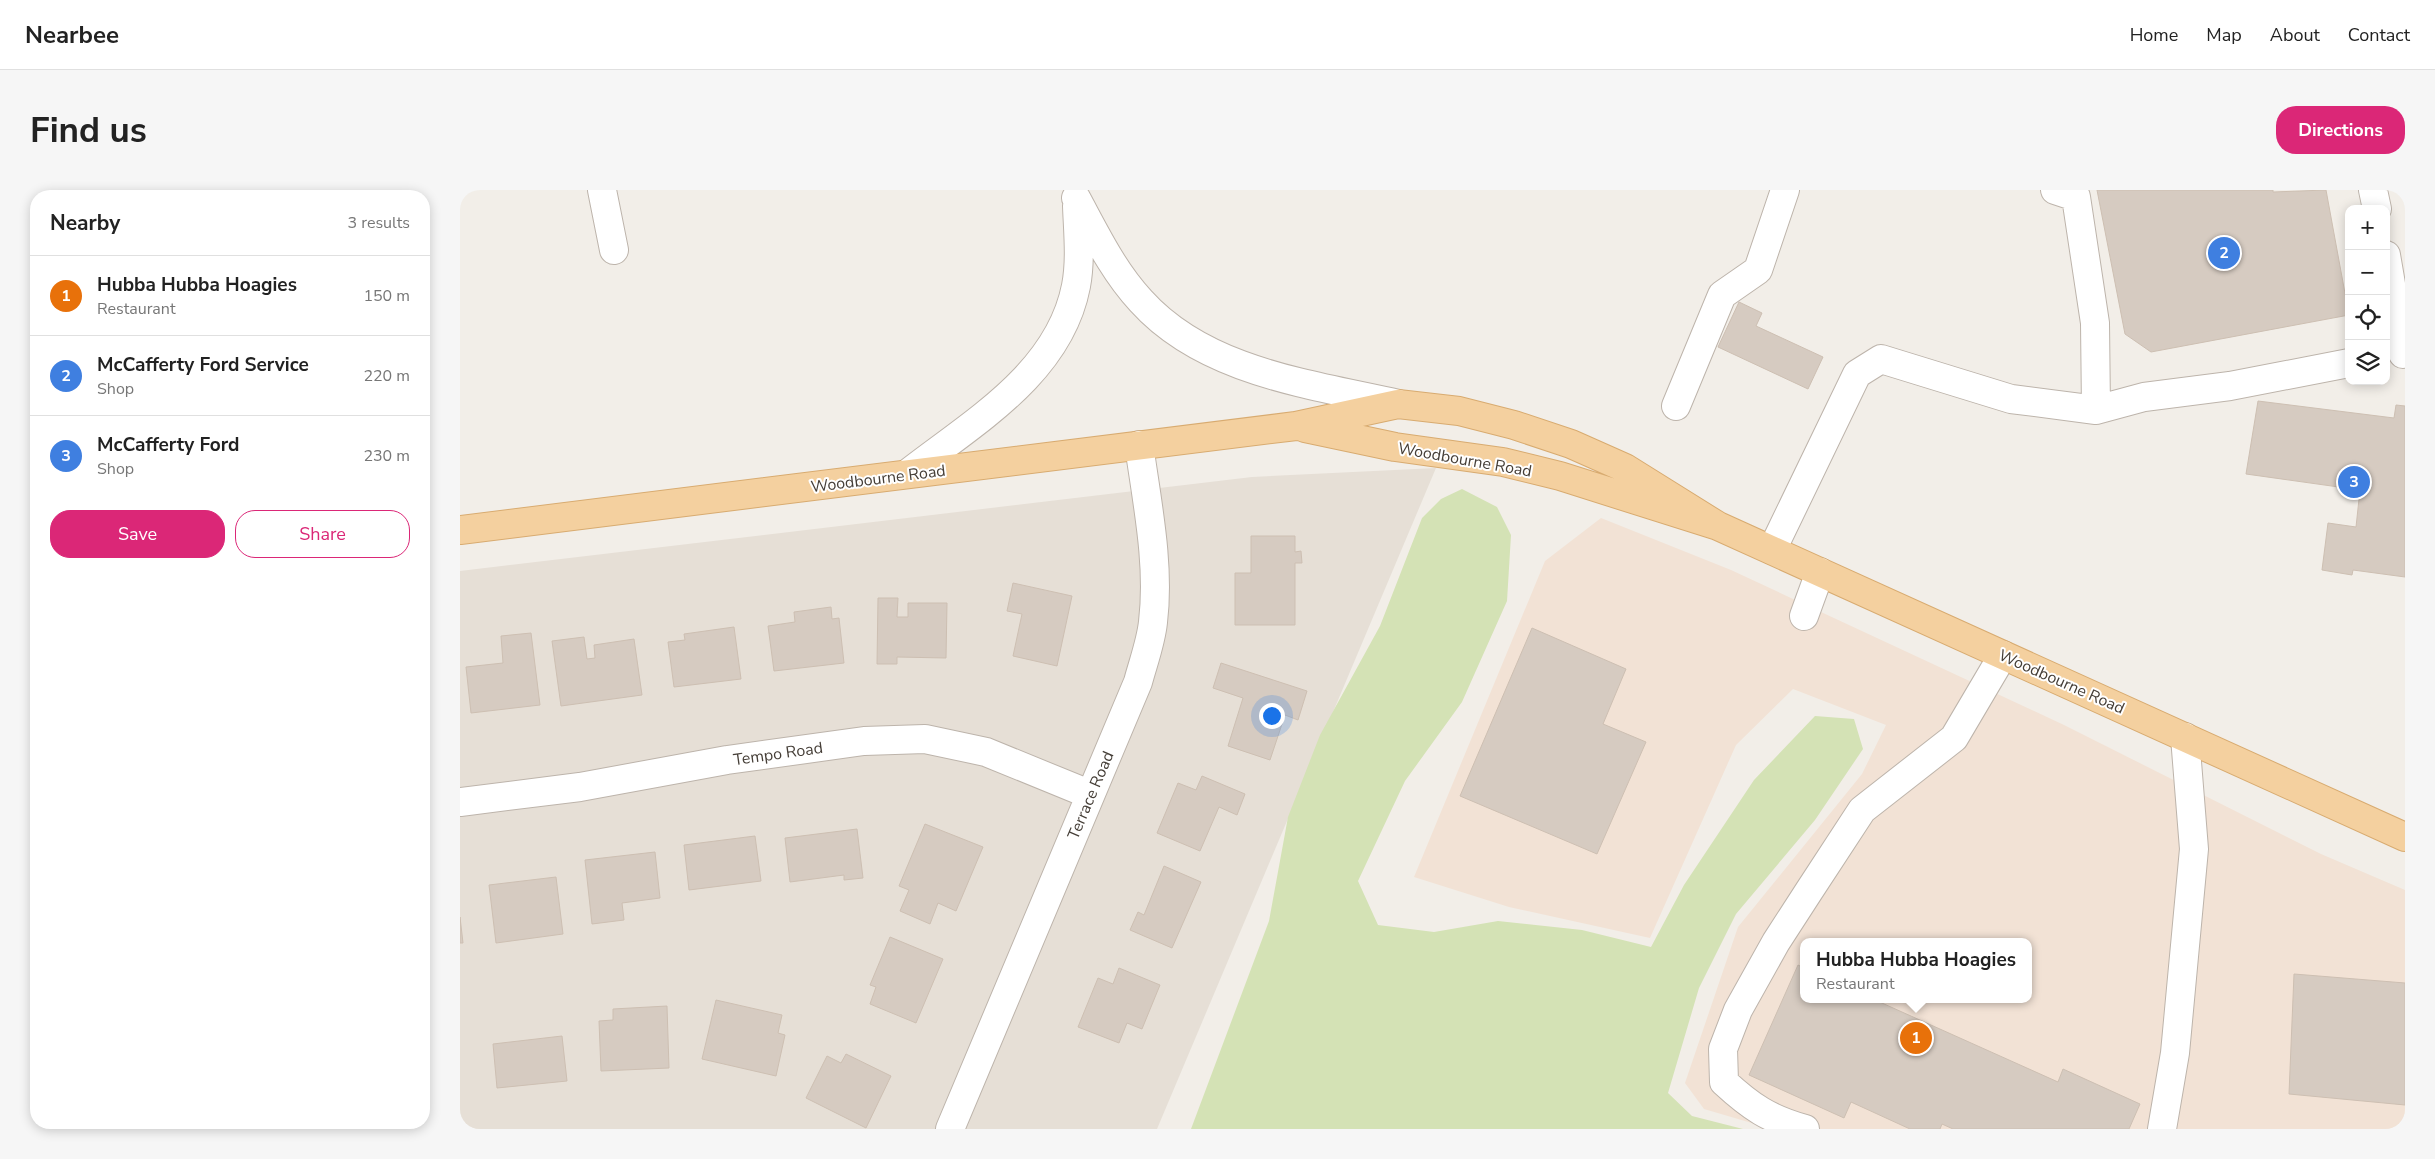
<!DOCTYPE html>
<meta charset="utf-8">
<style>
:root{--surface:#fff;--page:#f6f6f6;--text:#222;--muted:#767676;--line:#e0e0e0;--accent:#db2777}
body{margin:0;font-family:"Nunito Sans",sans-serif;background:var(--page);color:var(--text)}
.controls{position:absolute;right:15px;top:15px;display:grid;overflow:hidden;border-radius:10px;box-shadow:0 2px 12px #0003}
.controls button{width:45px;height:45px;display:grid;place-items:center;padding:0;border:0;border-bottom:1px solid var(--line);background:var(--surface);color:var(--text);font:25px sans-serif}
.you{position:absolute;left:811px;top:525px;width:18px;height:18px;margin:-12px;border:4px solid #fff;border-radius:50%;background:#1a73e8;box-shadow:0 0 0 8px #1a73e833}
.badge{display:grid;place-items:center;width:32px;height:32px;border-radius:50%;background:var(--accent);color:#fff;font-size:16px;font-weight:700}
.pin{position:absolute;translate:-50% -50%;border:2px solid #fff;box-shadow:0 1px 5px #0006}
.popup{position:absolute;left:1340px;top:748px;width:232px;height:65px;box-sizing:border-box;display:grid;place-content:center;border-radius:10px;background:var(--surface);filter:drop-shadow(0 1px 4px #0005);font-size:16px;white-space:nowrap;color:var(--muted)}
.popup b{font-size:19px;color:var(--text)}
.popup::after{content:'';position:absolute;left:50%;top:100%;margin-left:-10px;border:10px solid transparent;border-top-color:var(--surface)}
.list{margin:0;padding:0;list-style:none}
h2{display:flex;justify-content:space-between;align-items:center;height:65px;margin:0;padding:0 20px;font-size:21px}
h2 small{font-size:16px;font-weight:400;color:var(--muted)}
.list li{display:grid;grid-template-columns:32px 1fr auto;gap:15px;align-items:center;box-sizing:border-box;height:80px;padding:0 20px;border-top:1px solid var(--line)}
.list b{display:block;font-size:19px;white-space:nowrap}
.list p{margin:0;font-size:16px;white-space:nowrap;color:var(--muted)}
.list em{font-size:16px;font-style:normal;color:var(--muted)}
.actions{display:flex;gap:10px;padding:15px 20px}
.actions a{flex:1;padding:11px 0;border:1px solid var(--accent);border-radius:20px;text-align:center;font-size:18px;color:var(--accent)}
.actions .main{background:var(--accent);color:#fff}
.icon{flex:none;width:28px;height:28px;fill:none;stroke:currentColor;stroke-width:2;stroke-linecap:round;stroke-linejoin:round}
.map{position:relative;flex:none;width:1945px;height:939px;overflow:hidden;border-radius:20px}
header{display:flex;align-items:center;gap:30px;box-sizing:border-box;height:70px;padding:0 25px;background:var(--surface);border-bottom:1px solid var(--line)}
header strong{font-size:24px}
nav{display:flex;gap:28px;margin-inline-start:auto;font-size:18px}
.intro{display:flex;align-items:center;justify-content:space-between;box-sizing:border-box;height:120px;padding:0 30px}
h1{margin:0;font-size:35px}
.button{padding:12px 22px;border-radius:20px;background:var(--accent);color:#fff;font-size:18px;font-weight:700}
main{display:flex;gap:30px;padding:0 30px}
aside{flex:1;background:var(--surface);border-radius:20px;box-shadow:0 2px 12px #0003}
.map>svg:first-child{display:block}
.residential{fill:#e6dfd6}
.commercial{fill:#f2e2d5;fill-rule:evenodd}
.green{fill:#d4e2b5}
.building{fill:#d6cbc1;stroke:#cdbfb2}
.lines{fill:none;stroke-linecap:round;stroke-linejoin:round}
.minor-casing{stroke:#bdb4ab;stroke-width:30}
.major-casing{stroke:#d8ab70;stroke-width:30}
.minor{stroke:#fff;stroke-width:28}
.major{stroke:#f4d09f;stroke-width:28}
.labels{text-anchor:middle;stroke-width:4;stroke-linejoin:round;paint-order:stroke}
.street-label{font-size:16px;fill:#453e37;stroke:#fff}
</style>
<header>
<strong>Nearbee</strong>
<nav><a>Home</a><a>Map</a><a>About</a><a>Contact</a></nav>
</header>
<div class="intro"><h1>Find us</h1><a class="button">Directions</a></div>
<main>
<aside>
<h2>Nearby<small>3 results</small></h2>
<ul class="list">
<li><span class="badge" style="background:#e8710a">1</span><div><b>Hubba Hubba Hoagies</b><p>Restaurant</p></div><em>150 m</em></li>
<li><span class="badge" style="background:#3f7fe0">2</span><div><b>McCafferty Ford Service</b><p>Shop</p></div><em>220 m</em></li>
<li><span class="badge" style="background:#3f7fe0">3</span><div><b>McCafferty Ford</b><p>Shop</p></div><em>230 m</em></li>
</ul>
<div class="actions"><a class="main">Save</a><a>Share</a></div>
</aside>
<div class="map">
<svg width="1945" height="939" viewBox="0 0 1945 939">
<rect width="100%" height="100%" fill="#f2eee8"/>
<path class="residential" d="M976,278l-279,661h-697v-558l792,-94z"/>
<path class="commercial" d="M1141,328l130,52 333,155 257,129 84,36v239h-633l-68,-20 -19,-26 53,-156 124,-153 24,-49 -93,-36 -57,56 -86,193 -141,-31 -95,-30 131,-316zM1344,752h224v57h-224z"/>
<path class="green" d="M1002,299l35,18 14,28 -4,66 -45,101 -57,79 -47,100 20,44 56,7 64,-11 84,9 69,17 33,-62 70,-105 61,-64 39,3 9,30 -48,71 -79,94 -37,74 -31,105 24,23 51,13h-552l78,-208 19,-104 32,-82 60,-109 42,-108 19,-19z"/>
<path class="building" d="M1637,0h176v2l53,-2 23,125 -198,37 -26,-18z
M1279,112l23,11 -6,13 67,31 -15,32 -90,-42z
M1798,211l136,17 2,-13 9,1v171l-52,-7 -1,5 -30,-5 6,-47 28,4 4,-37 -114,-16z
M791,346h44v16l6,-1 1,12h-7v62h-60v-52h16z
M553,393l59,13 -15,70 -44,-10 9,-42 -15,-3z
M418,408h20l-1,19h11v-14h39l-1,55 -49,-1v7h-20z
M371,417l1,12 7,-1 5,45 -70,8 -6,-45 27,-4 -1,-10z
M274,437l7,52 -67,8 -6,-45 17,-2 -1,-6z
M1072,438l94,41 -23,55 43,18 -49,112 -137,-58z
M71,443l9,72 -69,8 -5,-46 37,-4 -2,-27z
M124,447l3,22 8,-1 -1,-13 40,-6 8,56 -81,11 -9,-65z
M761,473l86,28 -9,29 -13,-5 -15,45 -42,-14 15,-48 -30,-10z
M742,586l43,18 -8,21 -18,-8 -19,44 -43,-18 21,-50 18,7z
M465,634l58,23 -27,64 -18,-8 -8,21 -30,-13 9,-21 -10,-4z
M397,639l6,49 -19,2v-5l-54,7 -5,-44z
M295,646l6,45 -72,9 -5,-45z
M195,662l5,46 -38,5 2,17 -32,4 -7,-64z
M704,676l37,16 -29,66 -42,-18 8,-18 6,3z
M96,687l7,57 -67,9 -7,-58z
M0,727l3,26h-3z
M430,747l53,22 -27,64 -46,-19 6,-17 -6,-2z
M1338,775l6,3v31h69l185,83 5,-13 77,35 -11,25h-176l-11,-5 -2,5h-30l-59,-27 -7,16 -95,-43z
M659,778l41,17 -18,44 -15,-6 -8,20 -41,-16 20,-49 15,6z
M1834,784l111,9v122l-116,-11z
M256,810l66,15 -4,18 7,2 -9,41 -74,-17z
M207,816l2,62 -68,3 -2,-50 14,-1v-11z
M102,846l5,45 -70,7 -4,-44z
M386,864l45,22 -25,52 -60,-30 21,-42 14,7z"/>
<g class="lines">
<defs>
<path id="minor" d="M142,0l12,60
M1595,0l21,7 19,126 1,87
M1913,0l4,19
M616,8c19,35 37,73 65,103 64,71 169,83 257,103
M1926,65l17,99
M1216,216l46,-111 36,-25 27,-80
M447,284c65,-51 152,-100 169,-188 5,-26 2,-53 1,-80
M1312,360l85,-176 24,-15 130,40 85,11 48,-13 86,-11 119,-23
M1344,426l16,-44
M0,612l120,-15 147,-27 137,-19 61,-2 61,13 103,42
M490,939l188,-447c5,-19 13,-40 15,-60 7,-58 -6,-119 -14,-177
M1345,939c-36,-10 -54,-22 -81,-47l-1,-33 15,-39 38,-68 33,-51 53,-81 92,-72 49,-83
M1702,939l13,-76 19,-204 -9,-112"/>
<path id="major" d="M845,238l90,19 108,15 57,14 158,50 687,311
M0,340l836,-104 102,-22 61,7 55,14 57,19 54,24 93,58"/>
</defs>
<use href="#minor" class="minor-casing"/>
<use href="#major" class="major-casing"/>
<use href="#minor" class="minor"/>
<use href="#major" class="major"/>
</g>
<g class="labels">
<g class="street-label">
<text transform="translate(1005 269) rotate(10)" y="6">Woodbourne Road</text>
<text transform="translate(418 288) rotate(-7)" y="6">Woodbourne Road</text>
<text transform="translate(1602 491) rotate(24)" y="6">Woodbourne Road</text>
<text transform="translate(318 563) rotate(-8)" y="6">Tempo Road</text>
<text transform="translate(630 605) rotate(-67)" y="6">Terrace Road</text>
</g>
</g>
</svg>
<div class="controls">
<button>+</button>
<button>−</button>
<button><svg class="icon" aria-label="locate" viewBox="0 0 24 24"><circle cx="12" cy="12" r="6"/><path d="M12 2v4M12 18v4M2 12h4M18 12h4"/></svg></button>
<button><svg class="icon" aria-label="layers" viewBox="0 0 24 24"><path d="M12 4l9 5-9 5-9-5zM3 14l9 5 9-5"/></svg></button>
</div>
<div class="you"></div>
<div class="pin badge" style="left:1456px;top:848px;background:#e8710a">1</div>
<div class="popup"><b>Hubba Hubba Hoagies</b>Restaurant</div>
<div class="pin badge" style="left:1764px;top:63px;background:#3f7fe0">2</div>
<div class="pin badge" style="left:1894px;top:292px;background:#3f7fe0">3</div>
</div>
</main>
